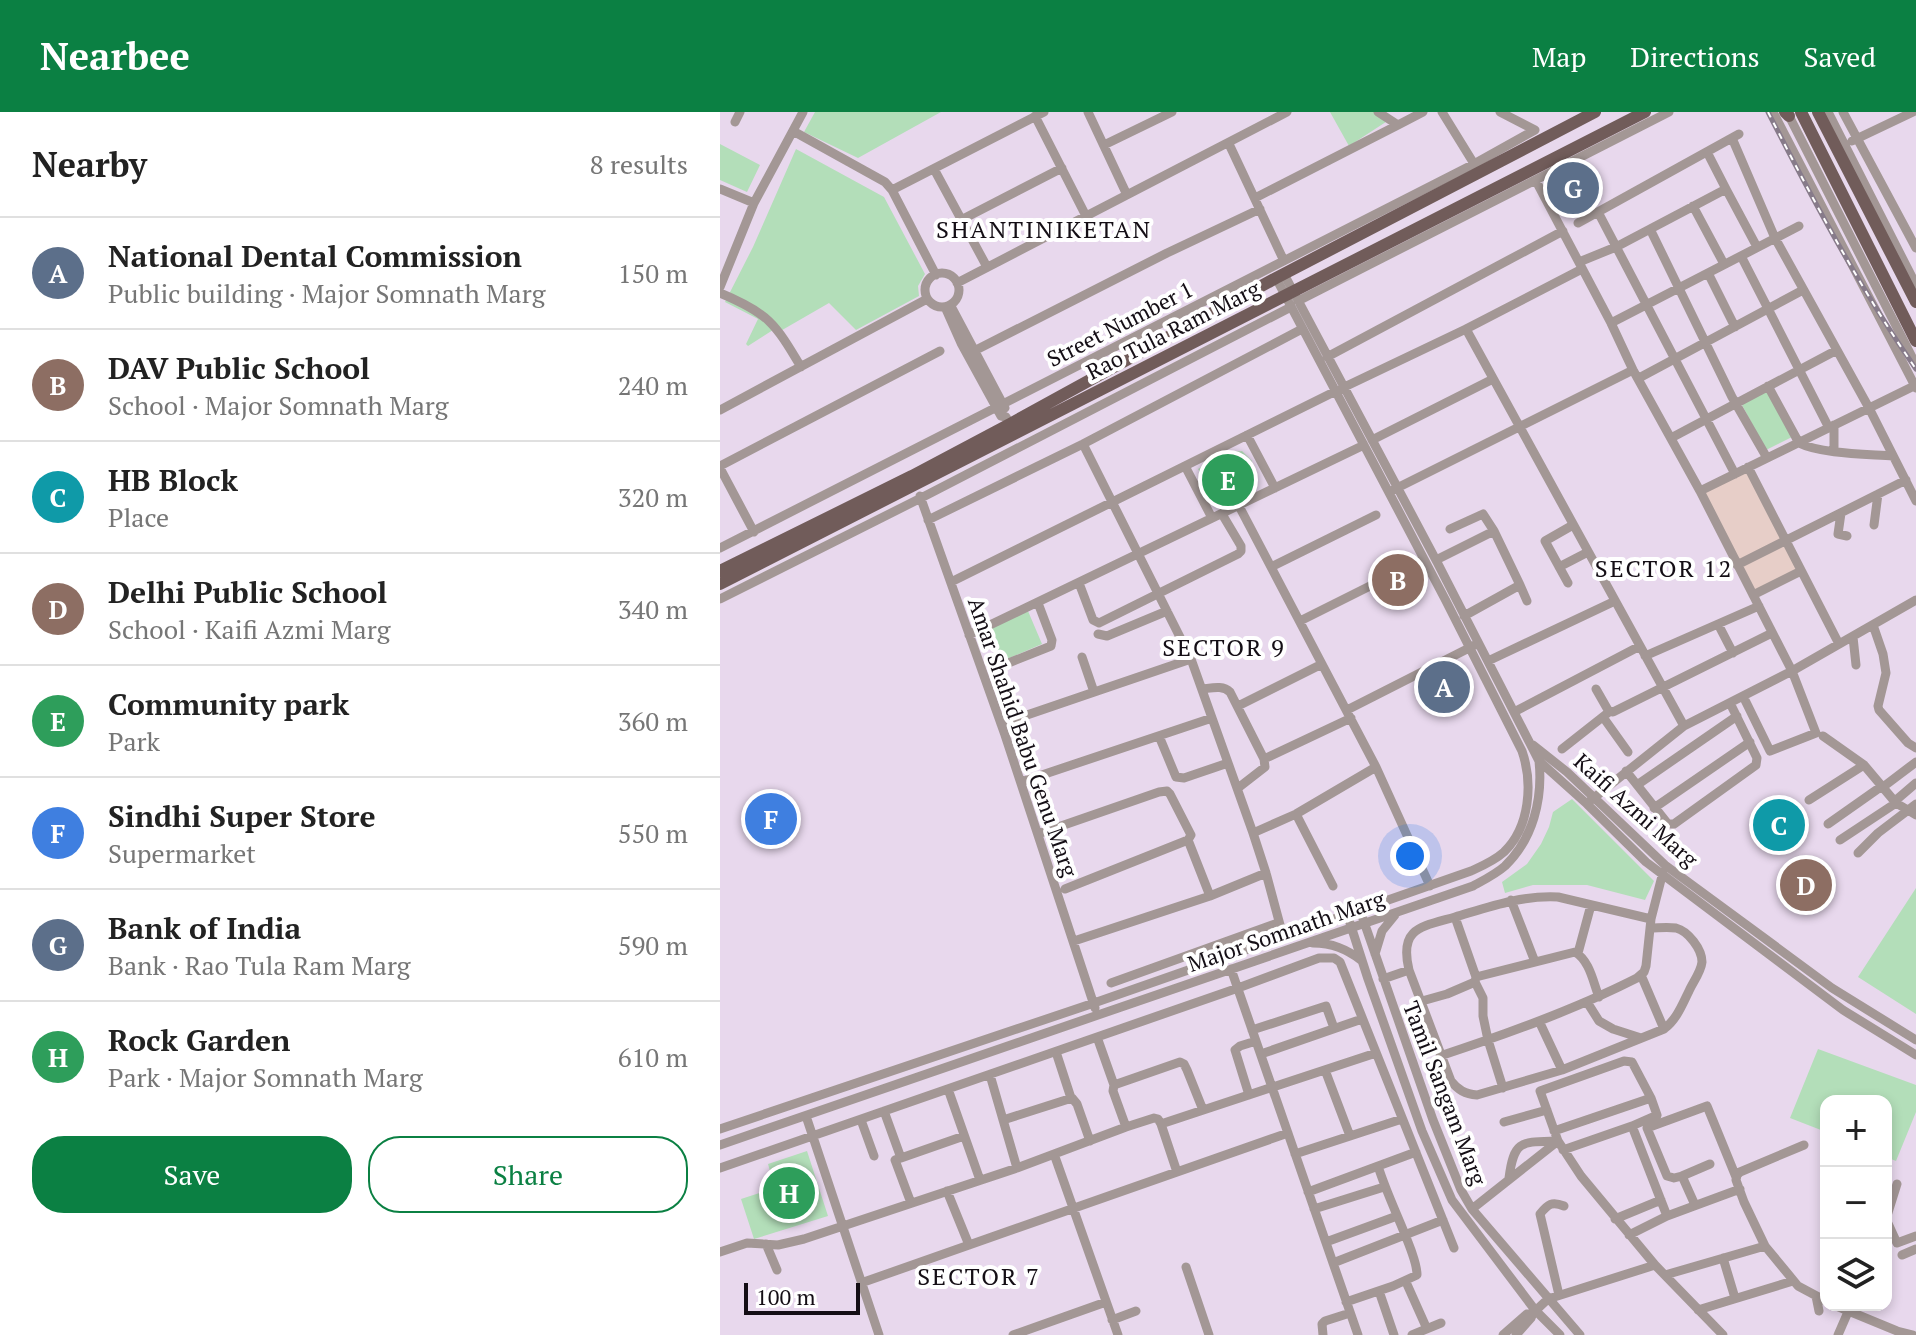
<!DOCTYPE html>
<meta charset="utf-8">
<style>
:root{--surface:#fff;--page:#f2f2f2;--text:#222;--muted:#767676;--line:#e0e0e0;--accent:#0b8043}
body{margin:0;font-family:"PT Serif",serif;background:var(--page);color:var(--text)}
.controls{position:absolute;right:24px;bottom:24px;display:grid;overflow:hidden;border-radius:16px;box-shadow:0 4px 12px #0003}
.controls button{width:72px;height:72px;display:grid;place-items:center;padding:0;border:0;border-bottom:2px solid var(--line);background:var(--surface);color:var(--text);font:40px sans-serif}
.scale{position:absolute;left:24px;bottom:20px;width:116px;box-sizing:border-box;padding-left:8px;border:4px solid #140e15;border-top:0;font-size:22px;line-height:28px;white-space:nowrap;color:#140e15;-webkit-text-stroke:6px #fff;paint-order:stroke}
.you{position:absolute;left:690px;top:744px;width:28px;height:28px;margin:-20px;border:6px solid #fff;border-radius:50%;background:#1a73e8;box-shadow:0 0 0 12px #1a73e833}
.badge{display:grid;place-items:center;width:52px;height:52px;border-radius:50%;background:var(--accent);color:#fff;font-size:26px;font-weight:700}
.pin{position:absolute;translate:-50% -50%;border:4px solid #fff;box-shadow:0 2px 8px #0006}
.list{margin:0;padding:0;list-style:none}
h2{display:flex;justify-content:space-between;align-items:center;height:104px;margin:0;padding:0 32px;font-size:34px}
h2 small{font-size:26px;font-weight:400;color:var(--muted)}
.list li{display:grid;grid-template-columns:52px 1fr auto;gap:24px;align-items:center;box-sizing:border-box;height:112px;padding:0 32px;border-top:2px solid var(--line)}
.list b{display:block;font-size:30px;white-space:nowrap}
.list p{margin:0;font-size:26px;white-space:nowrap;color:var(--muted)}
.list em{font-size:26px;font-style:normal;color:var(--muted)}
.actions{display:flex;gap:16px;padding:24px 32px}
.actions a{flex:1;padding:18px 0;border:2px solid var(--accent);border-radius:32px;text-align:center;font-size:28px;color:var(--accent)}
.actions .main{background:var(--accent);color:#fff}
.icon{flex:none;width:44px;height:44px;fill:none;stroke:currentColor;stroke-width:2;stroke-linecap:round;stroke-linejoin:round}
.map{position:relative;flex:none;width:1196px;height:1223px;overflow:hidden}
header{display:flex;align-items:center;gap:48px;box-sizing:border-box;height:112px;padding:0 40px;background:var(--accent);color:#fff}
header strong{font-size:38px}
nav{display:flex;gap:44px;margin-inline-start:auto;font-size:28px}
main{display:flex}
aside{flex:1;background:var(--surface)}
.map>svg:first-child{display:block}
.commercial{fill:#e7cec8}
.green{fill:#b3deb9}
.lines{fill:none;stroke-linecap:round;stroke-linejoin:round}
.minor{stroke:#a39795;stroke-width:9}
.major{stroke:#715c5a;stroke-width:12}
.rail-casing{stroke:#877b8a;stroke-width:5}
.rail{stroke:#fff;stroke-width:2;stroke-dasharray:6;stroke-linecap:butt}
.major-bridge{stroke:#715c5a;stroke-width:12}
.labels{text-anchor:middle;stroke-width:8;stroke-linejoin:round;paint-order:stroke}
.street-label{font-size:22px;fill:#140e15;stroke:#fff}
.neighbourhood-label{font-size:24px;letter-spacing:2px;fill:#140e15;stroke:#fff}
</style>
<header>
<strong>Nearbee</strong>
<nav><a>Map</a><a>Directions</a><a>Saved</a></nav>
</header>
<main>
<aside>
<h2>Nearby<small>8 results</small></h2>
<ul class="list">
<li><span class="badge" style="background:#5c6f8a">A</span><div><b>National Dental Commission</b><p>Public building · Major Somnath Marg</p></div><em>150 m</em></li>
<li><span class="badge" style="background:#8d6e63">B</span><div><b>DAV Public School</b><p>School · Major Somnath Marg</p></div><em>240 m</em></li>
<li><span class="badge" style="background:#0f9aa8">C</span><div><b>HB Block</b><p>Place</p></div><em>320 m</em></li>
<li><span class="badge" style="background:#8d6e63">D</span><div><b>Delhi Public School</b><p>School · Kaifi Azmi Marg</p></div><em>340 m</em></li>
<li><span class="badge" style="background:#2e9e5b">E</span><div><b>Community park</b><p>Park</p></div><em>360 m</em></li>
<li><span class="badge" style="background:#3f7fe0">F</span><div><b>Sindhi Super Store</b><p>Supermarket</p></div><em>550 m</em></li>
<li><span class="badge" style="background:#5c6f8a">G</span><div><b>Bank of India</b><p>Bank · Rao Tula Ram Marg</p></div><em>590 m</em></li>
<li><span class="badge" style="background:#2e9e5b">H</span><div><b>Rock Garden</b><p>Park · Major Somnath Marg</p></div><em>610 m</em></li>
</ul>
<div class="actions"><a class="main">Save</a><a>Share</a></div>
</aside>
<div class="map">
<svg width="1196" height="1223" viewBox="0 0 1196 1223">
<rect width="100%" height="100%" fill="#e8d8ed"/>
<path class="commercial" d="M1027,357l51,100 -44,23 -52,-100z"/>
<path class="green" d="M95,0h126l-83,46 -54,-26z
M610,0h47l15,6 -43,28z
M0,32l40,21 -13,27 -27,-12z
M76,37l88,48 41,77 -7,12 1,10 -63,34 -27,-27 -52,30 -4,-3 -25,16 -2,-2 12,-25 -33,-17 28,-55z
M1047,277l25,48 -26,13 -25,-47z
M522,339l10,10 -3,6 2,5 -5,4 7,6 -8,5 3,10 -24,12 -3,-2 -23,-38 27,-16z
M308,499l14,33 -42,18 -11,-33z
M852,687l82,82 -9,19 -58,-15h-54l-28,8 -3,-11 25,-18 14,-20 8,-17 4,-15z
M1196,776v126l-58,-37z
M1098,937l98,36v27l-20,49 -10,-4v-56h-60v31l-36,-14z
M87,1039l21,65 -74,23 -13,-40 34,-11 -7,-24z"/>
<g class="lines">
<path class="minor" d="M368,0l39,83
M658,0l20,13 25,-13
M722,0l34,55
M780,0l35,18
M1053,0l143,276
M1067,0l129,253
M1108,0l88,173
M1123,0l73,136
M315,4l51,100
M15,10l5,-10
M73,19l92,51 7,8 44,85
M1012,26l43,100 94,170 47,93
M1132,29l61,-29
M509,32l55,117
M384,33l68,-33
M214,57l53,98
M816,69l75,142 22,47 67,121 92,180 24,62 -46,18 -27,-55
M0,77l34,14
M1006,77l31,58
M172,78l152,-78
M535,86l143,-73
M973,94l31,58
M878,100l137,262
M241,108l101,-52
M858,111l161,-89
M930,117l82,168 35,61
M1021,144l88,172
M859,150l37,-15 110,-58 -19,-37
M988,161l27,54
M205 178a17 17 0 1 1 34 0a17 17 0 1 1-34 0Z
M237,171l330,-171
M0,175l34,-84 49,-91
M0,181c48,20 55,30 81,74
M578,189l371,-189
M225,195l16,36 40,73 5,1 4,7
M232,196l53,100
M891,211l188,-97
M746,217l218,397
M254,239l193,-98 93,-44
M607,245l236,-126
M919,266l164,-88
M1048,274l31,57c22,11 68,11 94,13
M0,298l207,-111
M527,323l28,53
M951,326l166,-88
M652,328l121,-61
M363,332l108,215 62,174 13,40 17,63
M1114,339v-26
M0,354l220,-115
M465,354l27,52
M1028,355l91,177
M0,356l34,64
M673,378l240,-120
M980,379l216,-106
M200,384l85,239 90,273
M519,394l137,261 54,119
M1121,401l-3,21 9,2
M208,408l155,-76 219,-115
M1154,413l4,-31
M730,417l33,-15 11,17
M0,436l754,-384 61,-34
M716,448l58,-29 26,54
M1017,453l169,-85
M551,455l105,-52
M839,455l29,-15
M231,470l385,-191 130,-62 116,-60
M359,471l14,37 6,3 139,-69 3,-3v-5l-19,-32
M848,471l-23,-42 28,-16
M1033,483l48,-24
M0,487l201,-101 370,-191
M744,504l56,-31 7,16
M580,509l124,-62
M998,512l15,29
M1153,513l10,29 3,19 -8,33 1,4 29,33 8,5
M378,522l9,2 60,-25
M249,523l395,-190
M1133,525l3,28
M925,544l114,-50
M362,545l12,35
M768,549l127,-60
M281,554l50,-20 1,-6 -14,-37
M482,577c10,-1 21,-4 28,3l34,67 1,8 -27,21
M876,577l12,21 5,2 159,-79
M518,594l84,-42
M627,598l128,-65
M794,600l126,-66
M883,605l25,35
M281,612l190,-65
M439,624l17,41 8,1 44,-15
M1103,624l41,29 32,38 20,12
M813,633l34,27 98,93 167,123 84,52
M842,637l47,-37
M544,647l87,-41
M819,649l48,43 59,58 197,148 73,45
M906,659l42,53h6l82,-59 1,-7 -27,-55
M301,670l191,-64
M917,673l100,-69
M1163,675l33,-25
M1089,688l55,-35
M870,689l94,-75 108,-55 124,-71
M1175,689l21,-18
M934,696l96,-66
M576,702l37,72
M1108,712l54,-38
M533,721l43,-19 80,-47
M318,722l121,-42 8,-1 3,3 21,41 -3,5 -123,49
M468,728l22,56
M1120,728l56,-37
M1138,741l20,-20 38,-29
M791,788l24,62
M735,805c-35,10 -56,11 -46,53l42,111c7,9 14,13 26,14l85,-25 102,-41c13,-10 18,-24 25,-38 4,-9 12,-19 13,-29 0,-13 -14,-31 -26,-34 -9,-1 -18,0 -26,0
M643,807l70,201 28,70 11,19 108,126
M931,807l12,-47
M630,811l18,56 54,152 30,69 83,110 25,25
M354,829l136,-45 56,-23
M593,831c19,0 33,6 48,17
M858,841l13,-48
M655,842l7,-23 13,-16
M511,857l127,366
M921,863l23,54
M756,865l99,-25c15,9 18,30 24,45
M663,867l26,-9
M755,870l8,16v18l5,24 15,48
M391,871l167,-60
M702,889l25,-7 28,-12 1,-5 -21,-60c34,-10 67,-22 103,-20l93,22 -5,47 -2,6 -7,6c-63,32 -130,56 -197,78
M867,890l12,19 14,8 28,9
M819,909l23,49
M532,918l74,-24 8,22
M377,925l17,48
M336,940l15,46
M541,942l101,-35
M605,958l25,66
M270,963l27,93
M228,977l32,91
M529,983l-14,-45 5,-4 16,-5
M164,999l17,47 63,-22
M86,1004l73,219
M141,1008l13,36
M283,1008l69,-22 5,6 13,37
M784,1010l43,-12
M441,1012l215,-71
M912,1014l35,90
M406,1015l-13,-36 1,-6 66,-23 4,2 3,6 16,40
M0,1017l374,-126 377,-132c11,-5 23,-10 33,-19 26,-25 29,-69 18,-101l-77,-152 -169,-321
M834,1019l97,-33
M0,1033l753,-259c11,-6 23,-12 32,-20 28,-27 38,-67 34,-105l-102,-199 -153,-288
M1084,1033l-64,27 -3,3 -1,5 8,22 21,44 33,40 28,15
M843,1038l69,-24 25,-11 -6,-17 -19,-36 -8,-1 -84,30 18,50 23,35 74,89 68,70
M334,1042l64,181
M575,1042l107,-35
M183,1045l-8,3 16,43
M0,1056l518,-180 81,-30h15l6,4 114,286
M962,1064l-8,2 -7,-2 -20,-48 60,-22 29,71
M789,1066c5,-39 13,-36 49,-37
M1177,1072l-11,35 11,24 19,-7
M227,1079l22,54
M588,1080l108,-40
M975,1093l-13,-29 28,-12
M594,1097l70,-22
M752,1097l86,-68
M895,1107l46,-19
M909,1123l38,-19 73,-27
M606,1130l71,-26
M46,1132l11,26
M0,1140l27,-9 31,2 26,-6 213,-71 109,-41 28,-9 4,1 3,5 16,48
M1182,1143l14,-6
M1003,1146l12,40
M613,1151l110,-43
M466,1155l23,68
M945,1163l100,-29
M686,1170l21,47
M141,1171l427,-150
M659,1179l15,44
M839,1183l-19,-81c8,-10 12,-13 24,-8
M1096,1184l3,15
M626,1190l47,-16 24,-11c0,-9 -3,-16 -6,-25 -10,-28 -24,-55 -33,-84
M1114,1193l63,26 16,4
M978,1198l95,-29
M392,1208l24,-9
M293,1223l93,-33
M603,1223l-1,-11 3,-3 25,-8
M692,1223l29,-12
M783,1223l24,-21 6,-1 15,-14 107,-34
M796,1223l15,-17 2,-5
M1118,1223l10,-23"/>
<path class="major" d="M1065,0l4,4
M1098,0l98,190
M0,459l192,-95 98,-52 266,-146 319,-166
M0,472l925,-472"/>
<defs>
<path id="rail" d="M1048,0c45,88 91,175 148,257"/>
</defs>
<use href="#rail" class="rail-casing"/>
<use href="#rail" class="rail"/>
<path class="major-bridge" d="M1081,0l115,229"/>
</g>
<g class="labels">
<g class="street-label">
<text transform="translate(400 212) rotate(-27)" y="8">Street Number 1</text>
<text transform="translate(453 218) rotate(-27)" y="8">Rao Tula Ram Marg</text>
<text transform="translate(303 625) rotate(71)" y="8">Amar Shahid Babu Genu Marg</text>
<text transform="translate(916 698) rotate(42)" y="8">Kaifi Azmi Marg</text>
<text transform="translate(566 819) rotate(-19)" y="8">Major Somnath Marg</text>
<text transform="translate(725 981) rotate(69)" y="8">Tamil Sangam Marg</text>
</g>
<g class="neighbourhood-label">
<text x="324" y="126">SHANTINIKETAN</text>
<text x="944" y="465">SECTOR 12</text>
<text x="504" y="544">SECTOR 9</text>
<text x="259" y="1173">SECTOR 7</text>
</g>
</g>
</svg>
<div class="controls">
<button>+</button>
<button>−</button>
<button><svg class="icon" aria-label="layers" viewBox="0 0 24 24"><path d="M12 4l9 5-9 5-9-5zM3 14l9 5 9-5"/></svg></button>
</div>
<div class="scale">100 m</div>
<div class="you"></div>
<div class="pin badge" style="left:724px;top:575px;background:#5c6f8a">A</div>
<div class="pin badge" style="left:678px;top:468px;background:#8d6e63">B</div>
<div class="pin badge" style="left:1059px;top:713px;background:#0f9aa8">C</div>
<div class="pin badge" style="left:1086px;top:773px;background:#8d6e63">D</div>
<div class="pin badge" style="left:508px;top:368px;background:#2e9e5b">E</div>
<div class="pin badge" style="left:51px;top:707px;background:#3f7fe0">F</div>
<div class="pin badge" style="left:853px;top:76px;background:#5c6f8a">G</div>
<div class="pin badge" style="left:69px;top:1081px;background:#2e9e5b">H</div>
</div>
</main>
